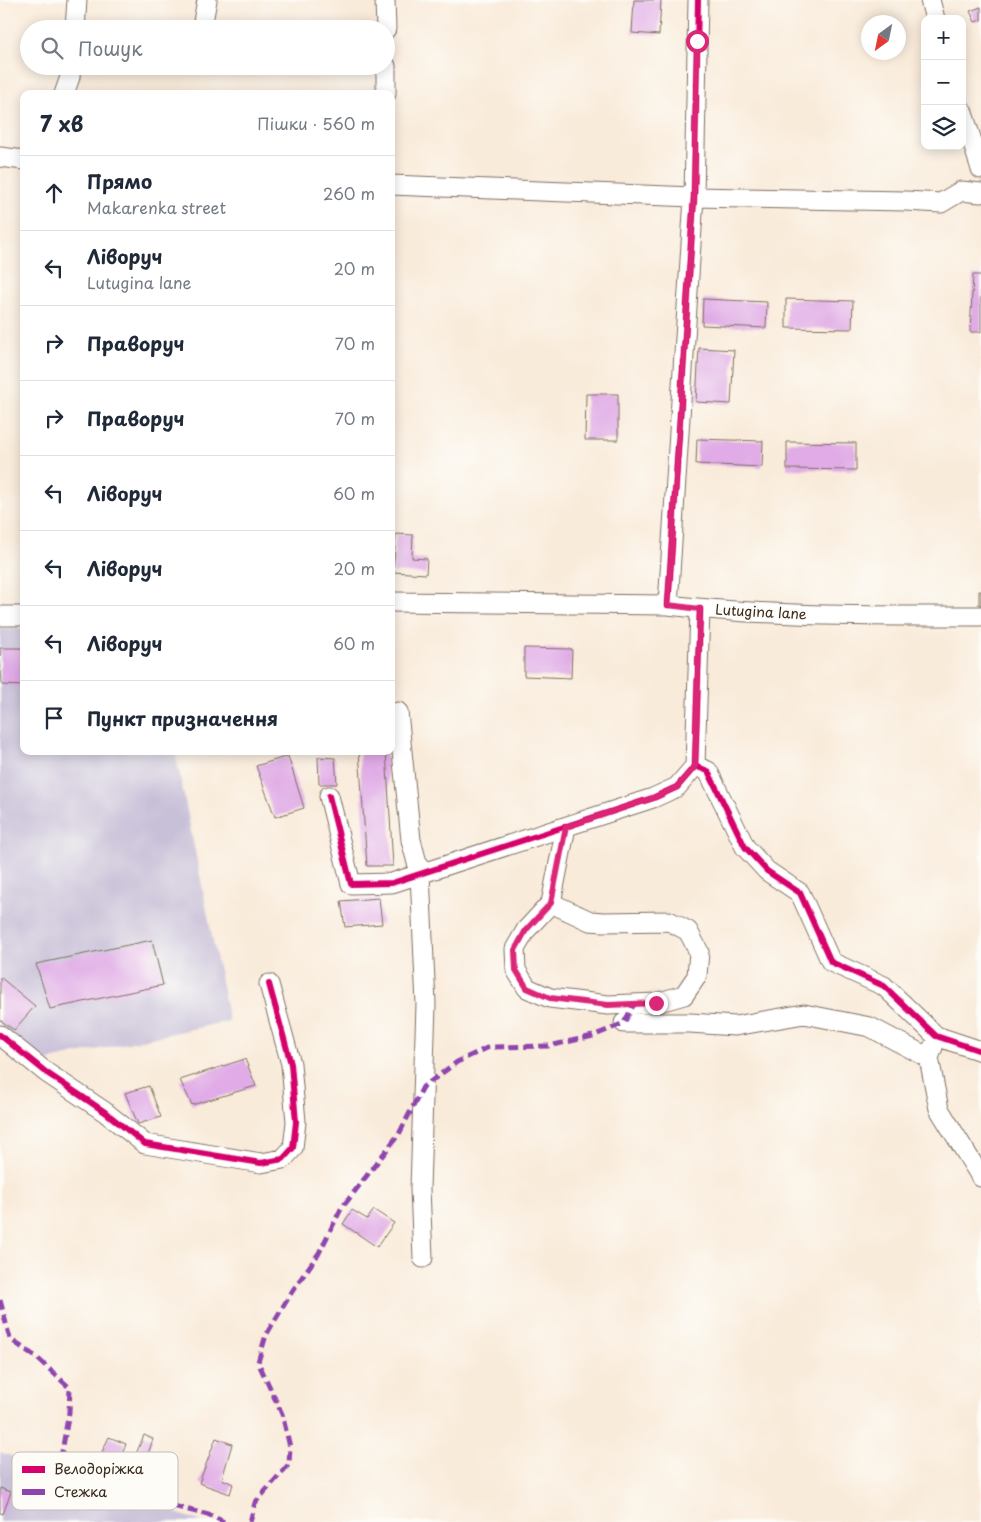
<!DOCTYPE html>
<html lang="uk">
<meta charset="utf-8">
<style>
:root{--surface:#fff;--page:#f2f2f3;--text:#1f2937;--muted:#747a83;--line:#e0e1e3}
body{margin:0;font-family:"Playpen Sans",sans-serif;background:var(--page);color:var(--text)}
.controls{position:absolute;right:15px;top:15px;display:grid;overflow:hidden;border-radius:10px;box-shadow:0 2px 12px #0003}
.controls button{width:45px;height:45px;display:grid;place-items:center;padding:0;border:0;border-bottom:1px solid var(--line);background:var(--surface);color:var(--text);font:25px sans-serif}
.compass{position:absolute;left:861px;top:15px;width:45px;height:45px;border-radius:50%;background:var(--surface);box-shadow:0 2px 12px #0003;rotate:213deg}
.stop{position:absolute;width:15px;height:15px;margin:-11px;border:4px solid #db2777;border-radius:50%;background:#fff}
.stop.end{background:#db2777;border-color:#fff;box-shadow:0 1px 5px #0008}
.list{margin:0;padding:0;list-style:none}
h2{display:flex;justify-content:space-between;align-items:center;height:65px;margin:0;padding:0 20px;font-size:21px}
h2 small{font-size:16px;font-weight:400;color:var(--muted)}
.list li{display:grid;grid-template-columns:32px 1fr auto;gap:15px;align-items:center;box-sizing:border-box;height:75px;padding:0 20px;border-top:1px solid var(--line)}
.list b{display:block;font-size:19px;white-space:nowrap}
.list p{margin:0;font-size:16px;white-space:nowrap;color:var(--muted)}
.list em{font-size:16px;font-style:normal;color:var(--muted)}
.icon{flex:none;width:28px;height:28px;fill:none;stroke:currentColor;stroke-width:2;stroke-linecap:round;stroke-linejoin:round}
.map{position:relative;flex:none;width:981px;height:1522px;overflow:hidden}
.search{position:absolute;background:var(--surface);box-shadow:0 2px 12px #0003;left:20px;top:20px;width:375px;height:55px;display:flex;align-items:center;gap:12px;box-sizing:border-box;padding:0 18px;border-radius:28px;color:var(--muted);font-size:19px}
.panel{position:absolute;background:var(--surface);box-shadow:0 2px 12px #0003;left:20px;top:90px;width:375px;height:665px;border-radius:10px}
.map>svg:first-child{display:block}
.industrial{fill:#c8c0d8}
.building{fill:#e0abe6}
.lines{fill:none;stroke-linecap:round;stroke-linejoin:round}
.minor-casing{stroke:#7e6e60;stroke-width:21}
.minor{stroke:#fff;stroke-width:19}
.quiet{stroke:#8e44ad;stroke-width:5;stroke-dasharray:10 5;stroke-linecap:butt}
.cycleway-casing{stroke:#fdfcf7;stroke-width:9}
.cycleway{stroke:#d6006c;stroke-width:6}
.route{stroke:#db2777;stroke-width:6}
.labels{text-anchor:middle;stroke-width:4;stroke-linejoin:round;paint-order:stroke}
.street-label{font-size:14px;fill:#3b2a1e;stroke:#fdfcf7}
.key{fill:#fdfcf7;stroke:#c3bdb6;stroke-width:1}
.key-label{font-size:14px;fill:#3b2a1e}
</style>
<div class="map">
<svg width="981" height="1522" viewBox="0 0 981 1522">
<rect width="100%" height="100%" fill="#fdfcf7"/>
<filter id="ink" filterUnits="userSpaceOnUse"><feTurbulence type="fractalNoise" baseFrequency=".02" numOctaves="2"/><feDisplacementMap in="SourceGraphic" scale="10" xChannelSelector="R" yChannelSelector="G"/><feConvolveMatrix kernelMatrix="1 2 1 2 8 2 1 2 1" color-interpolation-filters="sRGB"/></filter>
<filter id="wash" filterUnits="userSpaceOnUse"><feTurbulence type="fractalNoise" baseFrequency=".0096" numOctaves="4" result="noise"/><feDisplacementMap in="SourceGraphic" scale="20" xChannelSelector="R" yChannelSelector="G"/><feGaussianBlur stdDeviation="1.12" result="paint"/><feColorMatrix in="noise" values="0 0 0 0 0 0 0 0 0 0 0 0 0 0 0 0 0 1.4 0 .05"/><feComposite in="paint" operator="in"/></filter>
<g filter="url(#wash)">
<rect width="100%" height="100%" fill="#f9ebda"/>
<path class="industrial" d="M0,629h24v122h151l54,270 -189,41 -40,-34z
M0,1452l202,70h-202z"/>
<g id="blocks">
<path class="building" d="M634,0h27l-2,35 -27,-2z
M981,7v13l-6,2 -5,-11z
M973,275h8v57h-11z
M703,299l64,3 -1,26 -64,-3z
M786,299l67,2 -1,28 -66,-1z
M699,348l35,2 -3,54 -35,-2z
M586,394h32v46h-33z
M697,439l66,2 -1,26 -66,-3z
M787,442l69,1v27l-69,-1z
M396,534l17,1 -1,23 15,1 -1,15 -33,-2z
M979,591h2v14h-2z
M0,648h24v38l-22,-1z
M524,648l48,1 -1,29 -47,-2z
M359,751h27l7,115h-26z
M288,756l16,52 -29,9 -19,-51z
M318,757l17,1 2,26h-18z
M379,898l3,26 -37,3 -4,-26z
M152,940l11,45 -113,24 -14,-45z
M0,977l35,29 -21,24 -14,-10z
M245,1059l11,27 -64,19 -12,-25z
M149,1086l12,31 -23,7 -13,-31z
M352,1210l15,9 7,-9 20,13 -17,24 -34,-23z
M144,1435l9,4 -6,18 9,3 -3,9 -20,-8z
M109,1437l17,7 -6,16 -18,-8z
M216,1438l16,6 -10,35 11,5 -3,10 -31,-11z
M0,1488l11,4 -8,22 -3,-1z"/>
</g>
</g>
<g filter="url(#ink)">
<use href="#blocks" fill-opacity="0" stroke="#7e6e60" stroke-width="1"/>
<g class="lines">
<defs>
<path id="minor" d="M385,0l1,29
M930,0l5,19
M203,22l4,-22
M75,29l2,-29
M386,66v28
M64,94l6,-17 1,-11
M962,110l19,59
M0,157l24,3
M391,185l303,12 212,4 35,2 20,-12 20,2
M391,602l277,3c103,12 209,11 313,11
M668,605l26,-408 4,-197
M0,616h24
M398,712l13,128 9,34 6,130 -6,185 3,69
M695,766l13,5 37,76 22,24 33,22 31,69 53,24 52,50 45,15
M329,796l22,88 41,-1 261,-85 24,-11 18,-21 5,-157
M551,903l39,18 14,1 65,-1 19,10 11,21 -2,24 -13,19 -28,8 -48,2 -58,-7 -23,-10 -11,-18 -1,-21 11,-19 25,-27 15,-76
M624,1023h66l45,3 69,-12 66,13 59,31
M0,1035l47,38 58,39 40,32 116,19 22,-4 10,-11 3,-26 -5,-58 -22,-80
M933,1047l-4,11 10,51 42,68"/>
</defs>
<use href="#minor" class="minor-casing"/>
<use href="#minor" class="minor"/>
<path class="quiet" d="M0,1300l10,39 26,18 34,31 -1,24 -9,51 98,39 54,14 12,6
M250,1522l5,-19 34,-39 1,-17 -8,-33 -24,-52 8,-27 27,-45 26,-37 22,-44 58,-75 24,-47 34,-25 32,-15 60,-1 44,-10 31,-13 10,-19"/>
<defs>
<path id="cycleway" d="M668,605l26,-408 4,-197
M695,766l13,5 37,76 22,24 33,22 31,69 53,24 52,50 45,15
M329,796l22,88 41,-1 261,-85 24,-11 18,-21 5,-157
M0,1035l47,38 58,39 40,32 116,19 22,-4 10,-11 3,-26 -5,-58 -22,-80"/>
</defs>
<use href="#cycleway" class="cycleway-casing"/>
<use href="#cycleway" class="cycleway"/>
</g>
</g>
<g class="lines" filter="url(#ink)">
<path class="route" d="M656,1003l-48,2 -58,-7 -23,-10 -11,-18 -1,-20 11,-20 25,-27 15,-76 87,-29 24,-11 18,-21 5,-157 -32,-4 26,-408 3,-156"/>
</g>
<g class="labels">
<g class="street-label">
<text transform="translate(761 612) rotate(3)" y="5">Lutugina lane</text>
</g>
</g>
<rect x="12" y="1452" width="166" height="58" rx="8" class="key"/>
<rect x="22" y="1466" width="23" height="7" fill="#d6006c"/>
<rect x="22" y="1489" width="23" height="6" fill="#8e44ad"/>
<g class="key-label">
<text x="54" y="1474">Велодоріжка</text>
<text x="54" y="1497">Стежка</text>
</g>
</svg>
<div class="controls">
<button>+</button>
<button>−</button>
<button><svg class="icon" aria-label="layers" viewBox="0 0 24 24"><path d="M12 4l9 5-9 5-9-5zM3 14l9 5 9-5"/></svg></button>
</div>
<svg class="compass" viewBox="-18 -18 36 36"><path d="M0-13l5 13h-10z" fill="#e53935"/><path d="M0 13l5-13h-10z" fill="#747a83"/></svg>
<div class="stop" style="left:697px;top:41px"></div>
<div class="stop end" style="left:656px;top:1003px"></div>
<div class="search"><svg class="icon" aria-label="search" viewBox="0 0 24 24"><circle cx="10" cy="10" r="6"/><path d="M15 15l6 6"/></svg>Пошук</div>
<section class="panel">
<h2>7 хв<small>Пішки · 560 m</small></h2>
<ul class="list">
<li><svg class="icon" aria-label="ahead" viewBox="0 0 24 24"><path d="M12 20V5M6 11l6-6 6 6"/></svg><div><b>Прямо</b><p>Makarenka street</p></div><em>260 m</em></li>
<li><svg class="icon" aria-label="left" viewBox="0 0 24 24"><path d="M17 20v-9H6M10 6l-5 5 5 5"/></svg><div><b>Ліворуч</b><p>Lutugina lane</p></div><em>20 m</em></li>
<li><svg class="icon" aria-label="right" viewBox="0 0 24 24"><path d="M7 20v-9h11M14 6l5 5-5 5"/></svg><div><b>Праворуч</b></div><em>70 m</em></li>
<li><svg class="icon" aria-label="right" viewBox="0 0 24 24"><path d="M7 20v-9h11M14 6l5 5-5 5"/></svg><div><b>Праворуч</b></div><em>70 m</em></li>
<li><svg class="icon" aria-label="left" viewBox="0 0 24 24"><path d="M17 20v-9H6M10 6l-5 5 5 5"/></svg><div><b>Ліворуч</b></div><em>60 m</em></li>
<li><svg class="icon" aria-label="left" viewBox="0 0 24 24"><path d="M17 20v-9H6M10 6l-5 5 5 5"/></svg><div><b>Ліворуч</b></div><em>20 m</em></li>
<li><svg class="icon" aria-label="left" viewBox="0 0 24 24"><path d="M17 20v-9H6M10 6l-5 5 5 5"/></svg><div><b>Ліворуч</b></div><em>60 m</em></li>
<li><svg class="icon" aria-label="arrive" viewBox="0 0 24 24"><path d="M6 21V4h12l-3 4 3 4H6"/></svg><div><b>Пункт призначення</b></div></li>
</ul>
</section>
</div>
